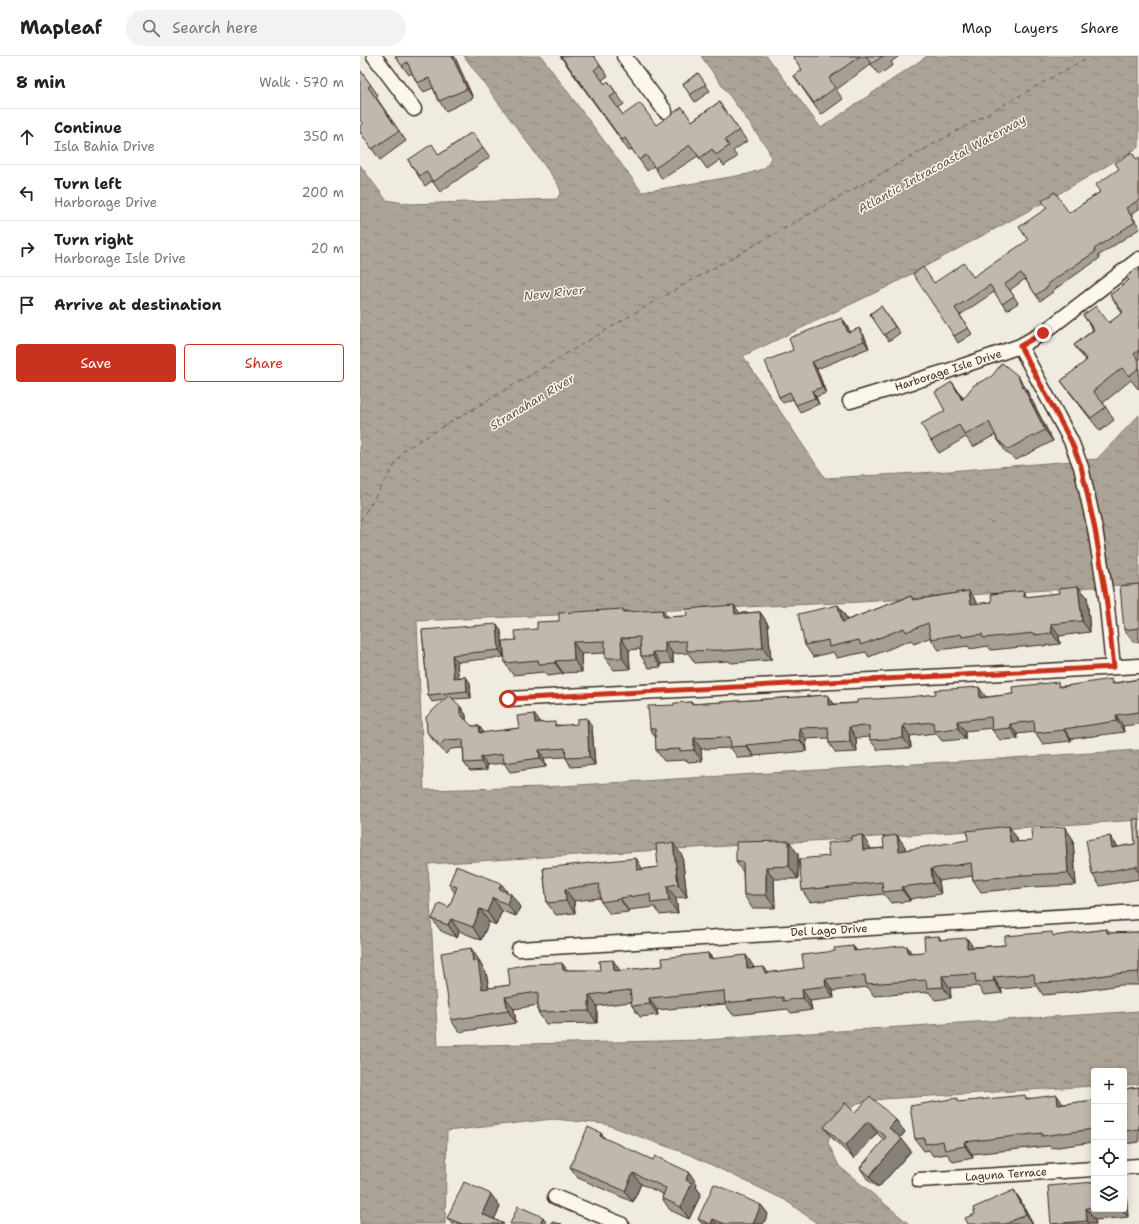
<!DOCTYPE html>
<meta charset="utf-8">
<style>
:root{--surface:#fff;--page:#f2f2f2;--text:#222;--muted:#767676;--line:#e0e0e0;--accent:#c8321e}
body{margin:0;font-family:"Shantell Sans",sans-serif;background:var(--page);color:var(--text)}
.controls{position:absolute;right:12px;bottom:12px;display:grid;overflow:hidden;border-radius:4px;box-shadow:0 2px 10px #0003}
.controls button{width:36px;height:36px;display:grid;place-items:center;padding:0;border:0;border-bottom:1px solid var(--line);background:var(--surface);color:var(--text);font:20px sans-serif}
.stop{position:absolute;width:12px;height:12px;margin:-9px;border:3px solid #c8321e;border-radius:50%;background:#fff}
.stop.end{background:#c8321e;border-color:#fff;box-shadow:0 1px 4px #0008}
.list{margin:0;padding:0;list-style:none}
h2{display:flex;justify-content:space-between;align-items:center;height:52px;margin:0;padding:0 16px;font-size:17px}
h2 small{font-size:13px;font-weight:400;color:var(--muted)}
.list li{display:grid;grid-template-columns:26px 1fr auto;gap:12px;align-items:center;box-sizing:border-box;height:56px;padding:0 16px;border-top:1px solid var(--line)}
.list b{display:block;font-size:15px;white-space:nowrap}
.list p{margin:0;font-size:13px;white-space:nowrap;color:var(--muted)}
.list em{font-size:13px;font-style:normal;color:var(--muted)}
.actions{display:flex;gap:8px;padding:12px 16px}
.actions a{flex:1;padding:9px 0;border:1px solid var(--accent);border-radius:4px;text-align:center;font-size:14px;color:var(--accent)}
.actions .main{background:var(--accent);color:#fff}
.icon{flex:none;width:22px;height:22px;fill:none;stroke:currentColor;stroke-width:2;stroke-linecap:round;stroke-linejoin:round}
.map{position:relative;flex:none;width:779px;height:1168px;overflow:hidden}
header{display:flex;align-items:center;gap:24px;box-sizing:border-box;height:56px;padding:0 20px;background:var(--surface);border-bottom:1px solid var(--line)}
header strong{font-size:19px}
nav{display:flex;gap:22px;margin-inline-start:auto;font-size:14px}
.search{width:280px;height:36px;background:var(--page);display:flex;align-items:center;gap:10px;box-sizing:border-box;padding:0 14px;border-radius:22px;color:var(--muted);font-size:15px}
main{display:flex}
aside{flex:1;background:var(--surface)}
.map>svg:first-child{display:block}
.water{fill:url(#water-ripples);stroke:#7f7367}
.lines{fill:none;stroke-linecap:round;stroke-linejoin:round}
.ferry{stroke:#635448;stroke-width:1;stroke-dasharray:5 4;stroke-linecap:butt}
.minor-casing{stroke:#3b2a1e;stroke-width:17}
.minor{stroke:#fbf7ec;stroke-width:14}
.wall{fill:#a59e95;stroke:#3b2a1e}
.shaded-wall{fill:#868179;stroke:#3b2a1e}
.building{fill:#c0b8ad;stroke:#3b2a1e}
.route{stroke:#c8321e;stroke-width:5}
.labels{text-anchor:middle;stroke-width:3;stroke-linejoin:round;paint-order:stroke}
.street-label{font-size:11px;fill:#3b2a1e;stroke:#fbf7ec}
.water-label{font-size:12px;font-style:italic;fill:#635448;stroke:#fbf7ec}
</style>
<header>
<strong>Mapleaf</strong>
<div class="search"><svg class="icon" aria-label="search" viewBox="0 0 24 24"><circle cx="10" cy="10" r="6"/><path d="M15 15l6 6"/></svg>Search here</div>
<nav><a>Map</a><a>Layers</a><a>Share</a></nav>
</header>
<main>
<aside>
<h2>8 min<small>Walk · 570 m</small></h2>
<ul class="list">
<li><svg class="icon" aria-label="ahead" viewBox="0 0 24 24"><path d="M12 20V5M6 11l6-6 6 6"/></svg><div><b>Continue</b><p>Isla Bahia Drive</p></div><em>350 m</em></li>
<li><svg class="icon" aria-label="left" viewBox="0 0 24 24"><path d="M17 20v-9H6M10 6l-5 5 5 5"/></svg><div><b>Turn left</b><p>Harborage Drive</p></div><em>200 m</em></li>
<li><svg class="icon" aria-label="right" viewBox="0 0 24 24"><path d="M7 20v-9h11M14 6l5 5-5 5"/></svg><div><b>Turn right</b><p>Harborage Isle Drive</p></div><em>20 m</em></li>
<li><svg class="icon" aria-label="arrive" viewBox="0 0 24 24"><path d="M6 21V4h12l-3 4 3 4H6"/></svg><div><b>Arrive at destination</b></div></li>
</ul>
<div class="actions"><a class="main">Save</a><a>Share</a></div>
</aside>
<div class="map">
<svg width="779" height="1168" viewBox="0 0 779 1168">
<defs>
<pattern id="water-ripples" width="26" height="14" patternUnits="userSpaceOnUse"><rect width="26" height="14" fill="#aca397"/><path d="M2 4q2-2 4 0t4 0M15 11q2-2 4 0t4 0" fill="none" stroke="#8d857b"/></pattern>
</defs>
<rect width="100%" height="100%" fill="#f0ebe0"/>
<filter id="ink" filterUnits="userSpaceOnUse"><feTurbulence type="fractalNoise" baseFrequency=".025" numOctaves="2"/><feDisplacementMap in="SourceGraphic" scale="8" xChannelSelector="R" yChannelSelector="G"/><feConvolveMatrix kernelMatrix="1 2 1 2 8 2 1 2 1" color-interpolation-filters="sRGB"/></filter>
<g filter="url(#ink)">
<path class="water" d="M104,0h77l101,136 106,-18 17,-6 6,-10 -3,-9 -67,-93h66l54,72 106,-72h212v91l-96,56 -154,83 -146,70 82,122 112,-6 160,-13 42,-44v169l-278,18 -444,19 7,169 122,-3 593,-37v70l-246,16 -465,28 10,182 267,-6 434,-29v73l-15,1v-14h-30v15l-211,13 -25,4 -26,19 -4,21 11,23 70,58h-91l-33,-24 -92,-44 -88,-32 -52,-5 -106,12 -2,93h-85v-1059l26,35 24,4 147,-5 4,-7 -3,-8z"/>
<g class="lines">
<path class="ferry" d="M0,465l44,-71 246,-146 440,-248"/>
<defs>
<path id="minor" d="M14,0l40,53
M264,0l41,55
M660,290l51,95 10,26 14,62 11,67 7,71
M490,345l98,-30 72,-25 23,-13 96,-74
M148,643l631,-33
M159,893l620,-37
M764,1111l15,-1
M559,1124l175,-11
M195,1141l66,27"/>
</defs>
<use href="#minor" class="minor-casing"/>
<use href="#minor" class="minor"/>
</g>
<path class="wall" d="M35,0h59l19,42 -27,13 -7,-10 -6,-13 -9,4 -7,-9 -5,-10 -3,2z
M200,0h35l-1,1 14,19 -6,4 3,4 3,-3 16,23 -6,4 5,7 33,10 36,-4 27,-19 28,39 -14,10 4,6 -13,9 -4,-6 -13,9 -9,-13 -36,23 -8,-13 -7,5 -15,-22 -3,2z
M433,0h106l-8,6 2,3 -14,10 -8,-11 -35,26 7,9 -22,16 -27,-39 8,-6z
M0,14l18,25 -2,2 30,44 -26,19 -20,-28 3,-8z
M338,17l12,18 -15,11 -12,-18z
M112,76l18,25 -50,35 -8,-11 -7,5 -17,-26 31,-5z
M779,101v52l-8,5 8,13v2l-41,27 2,2 -48,33 1,1 -13,9 -15,-22 -15,11 8,13 -11,7 -13,-18 -34,23 12,19 -14,9 -4,-7 -20,-53 40,-6 126,-85z
M779,211v121l-1,1 -7,-9 -28,23 11,17 -14,11 -30,-38 -9,-12 25,-20 -12,-16 19,-15 -10,-15 26,8 13,-10 -12,-18 19,-15z
M521,250l19,27 -11,8 -19,-27z
M482,262l5,7 3,7 14,3 5,13 -52,21 9,24 -10,4 3,7 -19,8 -4,-7 -3,-6 -10,4 -4,-6 14,-47z
M657,319l8,12 28,54 -37,19 -10,-8 -8,-12 -3,-5 -22,12 -7,-10 -27,16 -8,-12 14,-30 7,-29 11,16z
M779,528v58h-6l-9,-12z
M718,530l9,11 3,35 -31,4 1,8 -17,2 -1,-1 -51,5 -3,-4 -18,3 -2,-3 -29,4 -8,-11v-2l-17,7 -3,-4 -42,17 -3,-5 -29,6 -4,-6 -20,5 -8,-12 33,-40 8,12 1,3 64,-24 3,4 55,-9 9,13 49,-7 33,-4z
M265,555l42,6 93,-5 8,12 3,36 -40,3 -2,-2 -34,2 -7,-10 -15,1v9l-12,1v3l-12,1 -8,-12 -1,-7 -11,1 1,19 -16,1 -9,-12v-5l-24,1 1,18 -19,1v1l-16,2 -3,-4 -31,3 -8,-12 11,-23 21,-11 22,-8z
M62,574l79,1 3,26 -47,5 1,15h8l4,6 1,15 -18,1 7,7 6,9v5l6,6h7l5,7 35,-5 21,-6v1l17,2 35,2 3,38 -24,2 -5,-9 -1,-1 -21,1 2,9 -36,5 -6,-9 -17,2v5l-17,1 -6,-8 -1,-15 -12,1 -5,5 -13,-14 -6,-8 17,-32 -12,2 -4,-7z
M779,623v45l-16,2 1,6 -53,7v2l-28,3 -8,-12 -18,2 1,5 -18,1 -8,-10v-2l-27,3v8l-23,2 -6,-8 -26,3 1,12 -33,2 -8,-10v-3l-14,1 1,14 -21,1 -7,-10v-5l-23,1 1,12 -53,5v1l-16,1 -7,-10 -30,1 1,12 -14,1 -2,-2 -22,1 -8,-11v-12l-6,-9 24,-24 17,-3 2,2 135,-9 6,9 152,-7 27,-3 48,-8 53,-3z
M779,763v60l-39,7 -8,-12 18,-38 8,11 17,-3z
M537,779l8,12v3l112,-12v4l56,-3 3,46 -44,2 -51,5 -8,-12 -1,-4 -33,5 2,13 -31,5v2l-19,2 -7,-9 -74,8 -8,-12 27,-34 41,-9v2l14,-1z
M438,798v25h-24l1,29h-23l-8,-13 -1,-23 -7,-10z
M322,799l5,42 -11,1 2,15 -18,2 -5,-8 -27,3 1,2 -19,2 -9,-12 -1,-4 -26,3 1,12 -19,2 -9,-12 -4,-35 100,1 15,-2z
M89,828l58,8 13,15 -4,9 -14,-5 -6,14 -7,-3 -8,18 -22,-9 -2,7 -16,-7 -9,-12 17,-12 6,-14z
M747,873l3,4 29,-1v53h-18l-54,8 -24,2 -6,-9 -36,3 1,4 -18,2 -6,-9 -28,2 1,10 -16,2 -6,-8 -55,4 -6,-9 -35,4 1,7 -24,3 2,9 -21,3 -3,-4 -55,6 -8,-11 -68,6 1,5 -18,2 -8,-11v-4l-35,4v17l-51,1 -8,-12v-7l-24,4 2,14 -57,9 -8,-12 28,-60 1,3 6,10 3,15 21,-3 57,-15 53,1 43,-5 45,-13 5,6 41,8v1l14,5 36,-5 31,-17 18,-5 4,5 55,2 13,-1 14,-16 2,4 32,7 32,-2 51,-9z
M779,1031v55l-15,2v-55z
M668,1042l36,6 30,-4v42l-43,6 -2,-2 -77,8 1,4 -20,4 -6,-8 -14,2 -4,-6 -5,1 -9,-12 45,-37z
M495,1057l41,7 9,12 -5,6 11,13 -33,37 -10,-8 -8,-12 24,-28 -7,-7 -23,26 -21,-20 -9,-12z
M241,1077l4,6 92,45 -1,3 5,7 -12,25 -19,-9 -8,-12 1,-4 -22,-10 -8,18 -55,-24 -8,-11z
M734,1126v27h30l2,-16 2,24 -33,3 1,4h-45z
M660,1143l13,25h-65l7,-10z
M401,1149l7,9 -5,10h-61l-4,-5z
M140,1151l-6,12 10,5h-52l-5,-6z"/>
<path class="shaded-wall" d="M92,0h2l1,1 18,41 -6,-9z
M482,262l5,7 6,14 -5,-6z
M499,272l5,7 5,13 -5,-7z
M452,306l5,7 9,24 -4,-6z
M657,319l8,12 28,54 -8,-11z
M592,326l8,12 10,17 -8,-11z
M452,335l4,6 3,7 -4,-6z
M718,530l9,11 3,35 -8,-11z
M609,535l9,12 1,13 -8,-12z
M663,535l8,12 -7,-6z
M374,549l9,12 -8,-3z
M478,549l8,12 4,17 -8,-12z
M302,554l9,11 -8,-4z
M400,556l8,12 3,36 -8,-12z
M137,568l4,7 3,26 -5,-7z
M691,568l8,12 1,8 -8,-11z
M261,582l8,12 1,19 -8,-11z
M213,586l8,12 1,18 -8,-12z
M305,586l8,12v9l-8,-11z
M293,596l8,12v3l-8,-11z
M92,599l5,7 2,22 -5,-6z
M195,605l8,12v1l-8,-11z
M106,621l4,6 1,15 -4,-7z
M619,631l7,10 -6,1z
M468,639l7,11 -7,-1z
M100,650l6,9v7l-6,-8z
M174,658l6,8 1,10 -6,-9z
M756,659l7,11 1,6 -7,-11z
M227,662l5,9 3,38 -6,-8z
M597,665l8,10v8l-7,-11z
M650,668l7,10 1,5 -8,-11z
M543,669l7,11 1,12 -8,-10z
M119,670l6,8 -5,-1z
M489,671l7,11 1,14 -7,-10z
M439,672l7,11 1,12 -7,-11z
M704,673l7,10v2l-7,-11z
M334,682l7,11 1,12 -8,-11z
M386,689l8,11v1l-8,-11z
M179,694l5,8 2,9 -6,-9z
M121,701l6,8v5l-6,-8z
M649,770l8,12 1,16 -8,-12z
M705,771l8,12 3,46 -8,-12z
M502,779l8,12 1,15 -8,-12z
M537,779l8,12 2,16 -8,-12z
M750,780l8,12h-6z
M429,785l9,13v25l-9,-13z
M313,787l9,12 5,42 -9,-13z
M276,802l8,13 -7,-1z
M406,811l8,12 1,29 -9,-13z
M571,813l8,12 2,13 -8,-11z
M141,827l9,13 -11,-7z
M307,830l9,12 2,15 -9,-12z
M542,831l8,12v2l-8,-11z
M205,833l9,12 1,12 -9,-12z
M151,838l9,13 -4,9 -9,-12z
M133,842l9,13 -6,14 -9,-13z
M260,842l8,12 1,2 -9,-13z
M120,853l9,13 -8,18 -8,-13z
M91,863l8,12 -2,7 -9,-13z
M607,882l8,12 -8,-2z
M493,890l8,11 -7,-6z
M547,890l8,12 -7,-5z
M111,892l8,12 1,3 6,10 5,28 -9,-12 -9,-27z
M348,897l8,12 -7,-6z
M386,899l8,12 1,13 -8,-12z
M253,904l8,12 -7,-1z
M202,907l9,12 -8,-5z
M404,911l8,11 -7,-5z
M582,920l8,12 1,10 -8,-11z
M633,921l8,12 1,4 -8,-12z
M465,923l8,12 1,7 -8,-12z
M442,933l8,12 2,9 -9,-12z
M229,939l8,11v17l-8,-12z
M145,941l9,12 2,14 -8,-12z
M289,942l8,12 1,5 -8,-11z
M697,1039l8,12 -7,-2z
M536,1064l9,12 -7,8 -9,-12z
M508,1065l9,12 -23,26 -9,-13z
M241,1077l8,12 -9,-9z
M542,1083l9,12 -33,37 -9,-12z
M604,1086l8,12 1,4 -8,-12z
M329,1116l8,12 -1,3 5,7 -12,25 -8,-12 5,-27z
M273,1117l8,11 -8,18 -8,-11z
M654,1134l6,9 13,25 -7,-10z
M764,1134l2,3 2,24 -6,-8h2z
M131,1138l9,13 -8,17 -10,-10z
M401,1149l7,9 -5,10h-10z
M726,1152l9,12 1,4h-6l-3,-3z
M183,1161l4,7h-7z
M353,1163l4,5h-6z"/>
<path class="building" d="M35,0h57l15,33 -28,12 -10,-23 -12,5 -10,-21 -5,4z
M201,0h33l6,9 -6,5 11,14 3,-3 8,12 -6,4 13,18 17,-12 16,22 26,-18 10,14 27,-19 20,28 -14,10 4,6 -13,9 -4,-6 -12,9 -10,-13 -35,23 -9,-13 -7,5 -14,-22 -3,2z
M433,0h67l-31,22 6,10 -21,15 -20,-27 8,-6z
M506,0h17l-12,8z
M0,14l11,15 -3,2 31,44 -27,18 -12,-17v-6l3,-2 -3,-4z
M338,17l8,11 -16,11 -7,-11z
M112,76l11,16 -50,34 -7,-11 -7,5 -11,-16 24,-16 7,11z
M772,96l4,7 3,-2v43l-13,8 9,14 -41,27 1,3 -48,32 2,2 -13,9 -15,-22 -16,11 9,12 -12,8 -12,-19 -35,23 13,20 -14,8 -41,-62 10,-7 11,16 30,-20 9,14 55,-37 -9,-13 28,-19 -5,-7 13,-9 14,21 31,-21 -5,-7 24,-16 -4,-6z
M779,211v83l-5,4 5,7v7l-10,8 -7,-8 -29,23 13,16 -15,11 -30,-37 26,-21 -13,-15 20,-15 -11,-15 13,-9 13,17 14,-11 -13,-17 19,-15 -3,-3z
M521,250l14,21 -11,8 -14,-21z
M482,262l6,15 11,-5 5,13 -52,21 10,25 -10,4 3,7 -19,7 -6,-13 -11,5 -14,-36 28,-11 -4,-12z
M642,307l15,12 28,55 -37,19 -10,-9 -9,-18 -24,13 -6,-10 -28,16 -10,-17 24,-13 -10,-19 17,-10 10,18 12,-15 18,-9z
M779,528v44l-15,2 -4,-44z
M718,530l4,35 -31,3 1,9 -17,2v-2l-52,5 -1,-4 -20,3 -1,-3 -30,5 -3,-16 -22,9 -2,-4 -43,17 -2,-5 -30,7 -1,-7 -23,5 -7,-31 40,-9 4,17 69,-26 2,4 56,-9 2,13 21,-2 -1,-8 32,-3 1,6 36,-4 -1,-5z
M374,549l1,9 25,-2 3,36 -41,3v-1l-35,1 -1,-10 -21,1v10h-12v4h-12l-1,-19 -19,1 1,20h-17v-17l-32,1 1,18 -19,1v2l-16,1 -1,-4 -33,3 -2,-22 13,-1 -1,-9 22,-2v-7l22,-1v-8l64,-4v3l39,-2 1,7 24,-1 -1,-7z
M137,568l2,26 -47,5 2,23 12,-1 1,14 -39,4 -6,-65z
M751,623l1,5 27,-5v33l-23,3 1,6 -53,8v1l-29,3 -1,-12 -24,3v4l-18,2 -1,-13 -34,4 1,7 -24,3 -1,-9 -30,3v13l-33,2 -1,-14 -20,1 1,15 -21,1 -1,-16 -29,1 1,12 -54,5v1l-15,1 -1,-10 -36,1v12l-14,1v-2l-24,1 -1,-21h-5l-2,-23 26,-1v-2l17,-1v2l137,-9v10l29,-2v-3l52,-3 27,-3 -1,-4 44,-3 1,11 33,-4 -1,-7 46,-5 1,5z
M89,639l11,11v8l12,12h7l1,7 39,-5 -2,-12 17,-2 1,9 20,-1v4l22,-2v-5l10,-1 2,39 -23,1 -1,-10 -26,2 1,8 -36,5 -1,-9 -22,3v5l-17,1 -1,-24 -18,1 -5,5 -13,-13 -1,-15z
M773,763h6v52h-2v-5l-45,8 -6,-34 24,-4 2,12 23,-4z
M649,770l1,16 22,-1 -1,-12 34,-2 3,46 -44,2 -51,5 -2,-17 -40,6 2,14 -31,4v3l-19,2 -1,-10 -80,8 -3,-31 30,-3 -2,-13 24,-3v-4l11,-1 1,15 21,-2 -1,-11 14,-2 2,16 69,-11 -1,-9z
M429,785v25l-23,1v28h-22l-1,-33h-7v-20z
M313,787l5,41 -11,2 2,15 -18,2 -1,-9 -30,4v1l-19,3 -2,-18 -34,5 1,12 -19,2 -4,-35 93,-10 1,12 21,-3 -2,-23z
M96,810l45,17 -2,6 12,5 -4,10 -14,-6 -6,14 -7,-3 -7,18 -22,-8 -3,6 -16,-6 7,-16 10,4 8,-20 -8,-3z
M747,873v4l32,-1v40l-27,2 -53,8 -24,1 -1,-9 -41,3 1,4 -18,2 -1,-9 -33,2 1,11 -16,1 -1,-8 -60,4 -1,-9 -40,4 1,7 -24,3 1,9 -20,3v-4l-58,6 -1,-12 -75,7 1,6 -18,2 -2,-16 -41,5v16l-51,1v-20l-33,5 3,14 -57,9 -10,-67 30,-5 2,14 5,-1 4,28 28,-4 -2,-17 20,-4 34,-1 1,7h37l-1,-9 14,-1 1,11 49,-5 -1,-8 46,-5 1,6 37,-4 1,13 17,-1 1,6 39,-5 -2,-13 33,-4 -1,-3 19,-2 1,5 47,-5h6l1,7 17,-1 -1,-15 15,-1v4l28,-2v10l38,-3v-9l47,-4 1,4z
M779,1031v42l-15,2v-42z
M665,1039l1,4 31,-4 1,10 36,-5v29l-52,7v-3l-78,9 1,4 -20,4 -2,-9 -18,3 -1,-6 -9,1 -5,-33 47,-8 1,4z
M510,1040l26,24 -7,8 13,11 -33,37 -9,-8 26,-31 -18,-16 -23,25 -21,-19 21,-24 10,10z
M228,1071l13,6 -1,3 53,24 2,-4 34,16 -3,8 6,3 -11,24 -19,-9 4,-10 -33,-15 -8,18 -55,-24z
M104,1126l27,12 -9,20 22,10h-42l-15,-6z
M734,1126v25l-8,1 1,13 -36,3 -3,-38z
M354,1128l47,21 -8,19h-28l-12,-5 -2,5h-1l-12,-5z
M654,1134l12,24 -20,10h-38l-3,-6 10,-4 -2,-6z
M158,1150l25,11 -3,7h-30z
M192,1166l10,2h-10z"/>
</g>
<g class="lines" filter="url(#ink)">
<path class="route" d="M148,643l606,-32 -8,-71 -11,-67 -14,-63 -10,-25 -51,-95 23,-13"/>
</g>
<g class="labels">
<g class="street-label">
<text transform="translate(588 314) rotate(-18)" y="4">Harborage Isle Drive</text>
<text transform="translate(469 874) rotate(-3)" y="4">Del Lago Drive</text>
<text transform="translate(646 1118) rotate(-4)" y="4">Laguna Terrace</text>
</g>
<g class="water-label">
<text transform="translate(582 108) rotate(-29)" y="4">Atlantic Intracoastal Waterway</text>
<text transform="translate(194 237) rotate(-6)" y="4">New River</text>
<text transform="translate(172 346) rotate(-31)" y="4">Stranahan River</text>
</g>
</g>
</svg>
<div class="controls">
<button>+</button>
<button>−</button>
<button><svg class="icon" aria-label="locate" viewBox="0 0 24 24"><circle cx="12" cy="12" r="6"/><path d="M12 2v4M12 18v4M2 12h4M18 12h4"/></svg></button>
<button><svg class="icon" aria-label="layers" viewBox="0 0 24 24"><path d="M12 4l9 5-9 5-9-5zM3 14l9 5 9-5"/></svg></button>
</div>
<div class="stop" style="left:148px;top:643px"></div>
<div class="stop end" style="left:683px;top:277px"></div>
</div>
</main>
